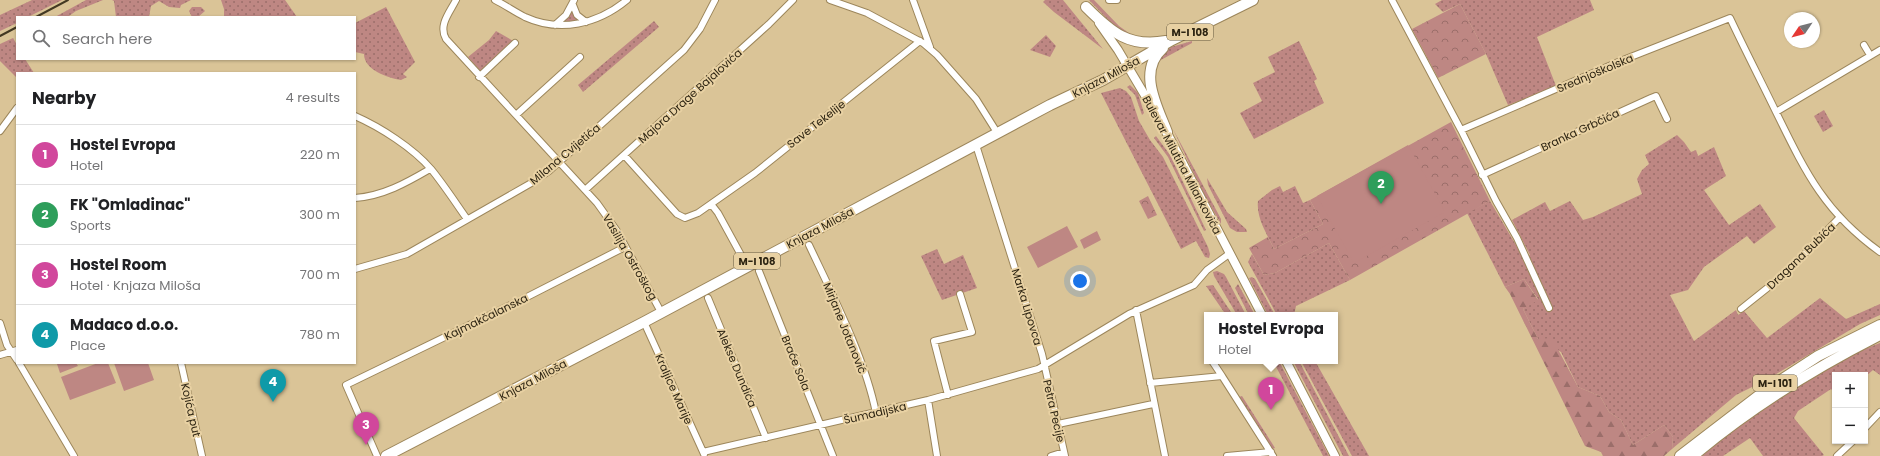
<!DOCTYPE html>
<meta charset="utf-8">
<style>
:root{--surface:#fff;--page:#f6f6f6;--text:#202124;--muted:#757577;--line:#e0e0e0;--accent:#7c3aed}
body{margin:0;font-family:Poppins,sans-serif;background:var(--page);color:var(--text)}
.controls{position:absolute;right:12px;bottom:12px;display:grid;overflow:hidden;border-radius:0px;box-shadow:0 1px 3px #0004}
.controls button{width:36px;height:36px;display:grid;place-items:center;padding:0;border:0;border-bottom:1px solid var(--line);background:var(--surface);color:var(--text);font:20px sans-serif}
.compass{position:absolute;left:1784px;top:12px;width:36px;height:36px;border-radius:50%;background:var(--surface);box-shadow:0 1px 3px #0004;rotate:235deg}
.you{position:absolute;left:1080px;top:281px;width:14px;height:14px;margin:-10px;border:3px solid #fff;border-radius:50%;background:#1a73e8;box-shadow:0 0 0 6px #1a73e833}
.badge{display:grid;place-items:center;width:26px;height:26px;border-radius:50%;background:var(--accent);color:#fff;font-size:13px;font-weight:700}
.pin{position:absolute;translate:-50% -33px;filter:drop-shadow(0 1px 2px #0008)}
.pin::after{content:'';position:absolute;top:21px;width:14px;height:12px;background:inherit;clip-path:polygon(0 0,100% 0,50% 100%)}
.popup{position:absolute;left:1204px;top:312px;width:134px;height:52px;box-sizing:border-box;display:grid;place-content:center;border-radius:0px;background:var(--surface);filter:drop-shadow(0 1px 3px #0005);font-size:13px;white-space:nowrap;color:var(--muted)}
.popup b{font-size:15px;color:var(--text)}
.popup::after{content:'';position:absolute;left:50%;top:100%;margin-left:-8px;border:8px solid transparent;border-top-color:var(--surface)}
.list{margin:0;padding:0;list-style:none}
h2{display:flex;justify-content:space-between;align-items:center;height:52px;margin:0;padding:0 16px;font-size:17px}
h2 small{font-size:13px;font-weight:400;color:var(--muted)}
.list li{display:grid;grid-template-columns:26px 1fr auto;gap:12px;align-items:center;box-sizing:border-box;height:60px;padding:0 16px;border-top:1px solid var(--line)}
.list b{display:block;font-size:15px;white-space:nowrap}
.list p{margin:0;font-size:13px;white-space:nowrap;color:var(--muted)}
.list em{font-size:13px;font-style:normal;color:var(--muted)}
.icon{flex:none;width:22px;height:22px;fill:none;stroke:currentColor;stroke-width:2;stroke-linecap:round;stroke-linejoin:round}
.map{position:relative;flex:none;width:1880px;height:456px;overflow:hidden}
.search{position:absolute;background:var(--surface);box-shadow:0 1px 3px #0004;left:16px;top:16px;width:340px;height:44px;display:flex;align-items:center;gap:10px;box-sizing:border-box;padding:0 14px;border-radius:0px;color:var(--muted);font-size:15px}
.panel{position:absolute;background:var(--surface);box-shadow:0 1px 3px #0004;left:16px;top:72px;width:340px;height:292px;border-radius:0px}
.map>svg:first-child{display:block}
.grass{fill:url(#grass-dots)}
.forest{fill:url(#forest-firs)}
.park{fill:url(#park-crowns)}
.pitch{fill:#be8783}
.lines{fill:none;stroke-linecap:round;stroke-linejoin:round}
.minor-casing{stroke:#9c865b;stroke-width:8}
.tertiary-casing{stroke:#9c865b;stroke-width:10}
.primary-casing{stroke:#9c865b;stroke-width:12}
.minor{stroke:#fff;stroke-width:6}
.tertiary{stroke:#fff;stroke-width:8}
.primary{stroke:#fff;stroke-width:10}
.rail{stroke:#433923;stroke-width:2}
.labels{text-anchor:middle;stroke-width:4;stroke-linejoin:round;paint-order:stroke}
.shield{fill:#e8d1a3;stroke:#65583e;stroke-width:1}
.shield-label{font-size:10px;font-weight:bold;fill:#2d2412}
.street-label{font-size:11px;fill:#2d2412;stroke:#e8d1a3}
</style>
<div class="map">
<svg width="1880" height="456" viewBox="0 0 1880 456">
<defs>
<pattern id="grass-dots" width="8" height="8" patternUnits="userSpaceOnUse"><rect width="8" height="8" fill="#be8783"/><path d="M2 2h.1M6 6h.1" fill="none" stroke="#9b6e6a" stroke-width="1.8" stroke-linecap="round"/></pattern>
<pattern id="forest-firs" width="22" height="20" patternUnits="userSpaceOnUse"><rect width="22" height="20" fill="#be8783"/><path d="M5 1l3.5 6h-7zM16 11l3.5 6h-7z" fill="#9b6e6a"/></pattern>
<pattern id="park-crowns" width="20" height="18" patternUnits="userSpaceOnUse"><rect width="20" height="18" fill="#be8783"/><path d="M2 6a3 3 0 1 1 6 0M12 15a3 3 0 1 1 6 0" fill="none" stroke="#9b6e6a"/></pattern>
</defs>
<rect width="100%" height="100%" fill="#dac497"/>
<path class="grass" d="M32,0h30l-34,17h-11v6l-17,8v-16z
M86,0h17l-27,11 -7,5 -14,1z
M112,0h79l-10,5 -1,3 -11,-1 -10,-6 -8,5 -2,11h-33l-2,-16z
M221,0h64l12,17h-73v-8z
M1045,0h18l40,49 -49,-37 -11,-10z
M1089,0h5l25,26 14,10 -13,-4z
M1442,0h148l4,10 -57,27 19,49 -48,19 -22,-51 -26,-50 -17,8 -8,-8z
M192,7h9l4,4 -7,6h-6l-3,-6z
M386,7l29,55 -12,12 4,3 -6,3c-13,-2 -37,-10 -37,-26l-9,-2v-29z
M572,12l7,9 -15,1z
M654,21l5,6 -76,65 -5,-7z
M496,31l19,11 -33,31 -14,-16 21,-17z
M1046,35l10,11 -6,11 -20,-7z
M13,38l4,7v14h8l9,14h-17v5l-17,-17v-17z
M1192,41v2l-33,18 -3,-1 15,-13z
M1299,41l18,38 -3,2 10,22 -70,36 -14,-26 22,-12 -9,-18 22,-11 -7,-15z
M1130,85l8,8 6,20 -2,2 -7,-20 -8,-8z
M1120,88l6,3 5,6 8,24 11,19 13,17 45,90 2,7 -1,4 -4,-1 -9,-16 -15,8 -80,-156z
M1824,110l9,16 -10,6 -9,-16z
M1173,129l48,90v5l-19,-33z
M1677,135l7,7 7,10 5,-2 2,6 16,-9 12,29 -22,14 25,35 31,-21 16,23 -22,17 -7,-8 -43,31 -16,23 -18,5 24,46 42,-31 2,5 6,-4 23,27 53,-40 26,21 34,-15v11l-20,9 -92,55 -32,16 -64,54 1,-12 -9,-12 -31,20 -12,-25 -12,-8 -9,-16 -22,-9 -17,-35 -23,-13 -15,-30 15,-10 -14,-20 -19,8 -38,-74 23,-12 33,56 7,-2 -18,-35 33,-18 5,9 20,-10 13,19 10,-3 49,-23 -5,-15 5,-9 7,-6 -4,-9z
M1156,136l14,19 36,75 -2,1 -36,-74 -14,-19z
M1207,178l20,34 19,17 1,3h-10l-7,-4 -22,-43z
M1280,186l3,6 12,-6 8,17 7,-3 13,24 -49,25c-7,-15 -18,-31 -16,-48l14,-11z
M1329,243l21,37 -54,26 -2,9h-17l-29,-53 4,-8 12,21 11,-2z
M937,249l7,15 19,-9 14,33 -35,12 -21,-44z
M1217,271l7,3 2,3 20,38h-9l-23,-39 -1,-4z
M1252,277l3,2 20,36h-7l-19,-37z
M1238,284l17,31h-6l-14,-27z
M1213,285l20,30h-7l-20,-29z
M1880,343v32l-7,-5 -8,7v-2h-30v18l-4,-4 -33,22 -4,7 30,37 -2,1h-59l-13,-18 -27,18h-21c52,-46 113,-88 178,-113z
M1273,361h6l50,95h-6z
M1293,361h6l50,95h-6z
M1301,361h14l54,95h-17z
M1242,396l33,52 -3,1 -33,-52z"/>
<path class="forest" d="M1524,279l14,21 -15,9 15,30 14,-1 26,49 22,9 9,16 12,8 12,25 31,-20 9,12 -1,12 -8,7h-61l-2,-4 -16,-6 -75,-152 -5,-7z"/>
<path class="park" d="M1460,4l26,50 -48,24 -26,-49z
M1451,122l39,79 -140,79 -21,-37 -54,30 -11,2 -15,-27 19,-11 6,12 49,-25 -13,-24z
M1148,196l9,19 -9,4 -9,-18z"/>
<path class="pitch" d="M1408,145l37,67 -91,51 -37,-67z
M1067,226l11,21 -40,21 -11,-21z
M1097,231l4,9 -17,9 -4,-9z
M60,363h16l2,3 -18,7 -3,-9z
M98,363h10l8,20 -46,17 -9,-23z
M114,363h34l6,17 -30,11z"/>
<g class="lines">
<defs>
<path id="minor" d="M456,0c-6,12 -18,25 -10,39l151,164 20,28 44,81
M495,0c10,5 20,12 30,17 35,16 73,7 102,-17
M830,0l37,13 56,30 14,12 39,44 22,35
M913,0l17,47
M1109,0h8
M1392,0l69,130 35,71 21,37 32,70
M573,5l4,10 9,7
M555,25l11,-10 8,-15
M1864,45l6,10
M479,77l36,-34
M1776,112l104,-62
M516,115l64,-58
M355,116c25,11 58,32 76,53 13,16 24,33 36,50
M1461,130l162,-70 107,-42c15,32 31,63 46,94 29,59 48,100 104,140
M0,131l17,-23
M976,145l66,209 23,102
M624,155l53,59 8,4 13,-5 57,-40 165,-132
M1482,175l169,-77 5,-2 11,23
M585,190l184,-166 24,-24
M355,198c28,-2 51,-15 75,-29
M711,204l7,9 29,53
M809,245c24,51 56,113 67,168
M355,269l52,-15 126,-72 16,-11 135,-121 16,-21 15,-29
M759,271l74,185
M708,298l58,140
M1741,309l45,-36 54,-56
M1136,310l29,146
M644,322l60,132
M0,323l7,22 10,15
M0,355l17,-5
M1212,361l10,15
M19,363l55,93
M181,363l21,93
M1150,383l72,-7 51,80
M948,395l-14,-54 38,-9 -12,-38
M928,400l9,56
M1058,424l95,-20
M1865,428l15,-16
M703,452l225,-52 110,-31 91,-55 65,-29 13,-15 22,-16
M377,456l-31,-71 177,-86 102,-52
M1051,456l13,-4
M1227,456l44,-4
M1837,456l16,-15"/>
<path id="tertiary" d="M1099,23l19,27 38,64
M1164,127l98,188
M1286,361l49,95"/>
<path id="primary" d="M1086,7c25,25 43,41 80,34
M1163,48c-26,23 -6,58 4,84
M386,456l258,-134 406,-217 53,-25 69,-40 81,-40
M1680,456l90,-69 48,-31 62,-31
M1693,456c57,-48 120,-87 187,-121"/>
</defs>
<use href="#minor" class="minor-casing"/>
<use href="#tertiary" class="tertiary-casing"/>
<use href="#primary" class="primary-casing"/>
<use href="#minor" class="minor"/>
<use href="#tertiary" class="tertiary"/>
<use href="#primary" class="primary"/>
<path class="rail" d="M36,17l32,-17
M0,36l17,-9"/>
</g>
<g class="labels">
<g class="shield">
<rect x="1167" y="24" width="46" height="16" rx="3"/>
<rect x="734" y="253" width="46" height="16" rx="3"/>
<rect x="1753" y="375" width="44" height="16" rx="3"/>
</g>
<g class="shield-label">
<text x="1190" y="36">M-I 108</text>
<text x="757" y="265">M-I 108</text>
<text x="1775" y="387">M-I 101</text>
</g>
<g class="street-label">
<text transform="translate(1595 73) rotate(-23)" y="4">Srednjoškolska</text>
<text transform="translate(1106 77) rotate(-28)" y="4">Knjaza Miloša</text>
<text transform="translate(690 96) rotate(-42)" y="4">Majora Drage Bajalovića</text>
<text transform="translate(816 124) rotate(-38)" y="4">Save Tekelije</text>
<text transform="translate(1580 130) rotate(-25)" y="4">Branka Grbčića</text>
<text transform="translate(565 154) rotate(-40)" y="4">Milana Cvijetića</text>
<text transform="translate(1182 165) rotate(62)" y="4">Bulevar Milutina Milankovića</text>
<text transform="translate(820 228) rotate(-28)" y="4">Knjaza Miloša</text>
<text transform="translate(1801 256) rotate(-44)" y="4">Dragana Bubića</text>
<text transform="translate(630 257) rotate(60)" y="4">Vasilija Ostroškog</text>
<text transform="translate(1027 307) rotate(73)" y="4">Marka Lipovca</text>
<text transform="translate(486 317) rotate(-26)" y="4">Kajmakčalanska</text>
<text transform="translate(845 328) rotate(68)" y="4">Mirjane Jotanović</text>
<text transform="translate(796 363) rotate(68)" y="4">Braće Sola</text>
<text transform="translate(737 368) rotate(67)" y="4">Alekse Dundića</text>
<text transform="translate(533 380) rotate(-28)" y="4">Knjaza Miloša</text>
<text transform="translate(674 389) rotate(66)" y="4">Kraljice Marije</text>
<text transform="translate(191 410) rotate(77)" y="4">Kojića put</text>
<text transform="translate(1054 411) rotate(77)" y="4">Petra Pecije</text>
<text transform="translate(875 413) rotate(-13)" y="4">Šumadijska</text>
</g>
</g>
</svg>
<div class="controls">
<button>+</button>
<button>−</button>
</div>
<svg class="compass" viewBox="-18 -18 36 36"><path d="M0-13l5 13h-10z" fill="#e53935"/><path d="M0 13l5-13h-10z" fill="#757577"/></svg>
<div class="you"></div>
<div class="pin badge" style="left:1271px;top:410px;background:#d1479c">1</div>
<div class="popup"><b>Hostel Evropa</b>Hotel</div>
<div class="pin badge" style="left:1381px;top:204px;background:#2e9e5b">2</div>
<div class="pin badge" style="left:366px;top:445px;background:#d1479c">3</div>
<div class="pin badge" style="left:273px;top:402px;background:#0f9aa8">4</div>
<div class="search"><svg class="icon" aria-label="search" viewBox="0 0 24 24"><circle cx="10" cy="10" r="6"/><path d="M15 15l6 6"/></svg>Search here</div>
<section class="panel">
<h2>Nearby<small>4 results</small></h2>
<ul class="list">
<li><span class="badge" style="background:#d1479c">1</span><div><b>Hostel Evropa</b><p>Hotel</p></div><em>220 m</em></li>
<li><span class="badge" style="background:#2e9e5b">2</span><div><b>FK &quot;Omladinac&quot;</b><p>Sports</p></div><em>300 m</em></li>
<li><span class="badge" style="background:#d1479c">3</span><div><b>Hostel Room</b><p>Hotel · Knjaza Miloša</p></div><em>700 m</em></li>
<li><span class="badge" style="background:#0f9aa8">4</span><div><b>Madaco d.o.o.</b><p>Place</p></div><em>780 m</em></li>
</ul>
</section>
</div>
